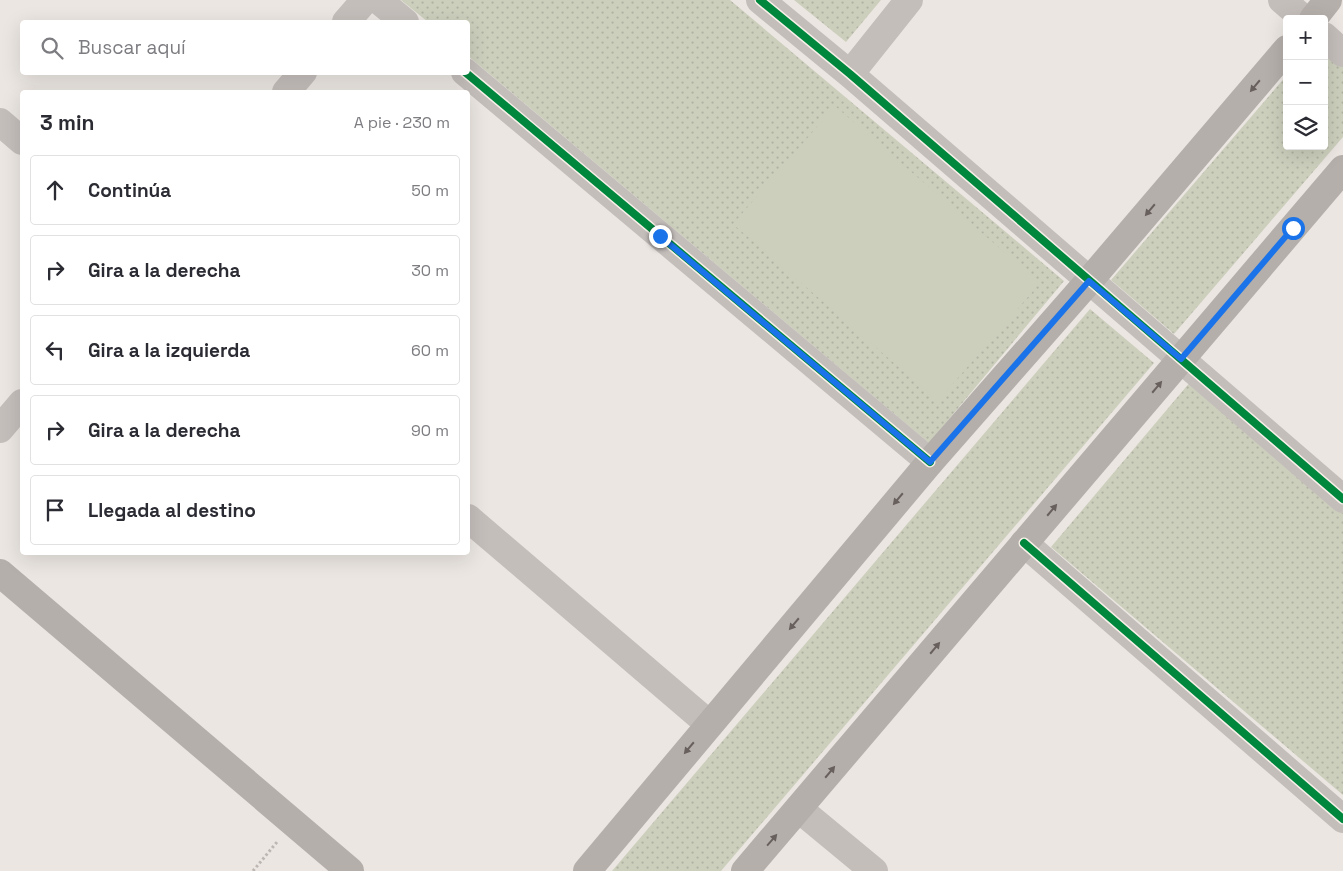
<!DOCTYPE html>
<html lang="es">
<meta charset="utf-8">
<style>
:root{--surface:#fff;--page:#f7f7f7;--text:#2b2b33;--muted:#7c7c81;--line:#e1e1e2}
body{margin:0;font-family:"Space Grotesk",sans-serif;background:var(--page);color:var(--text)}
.controls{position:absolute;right:15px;top:15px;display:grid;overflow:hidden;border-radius:5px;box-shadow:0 5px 20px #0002}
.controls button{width:45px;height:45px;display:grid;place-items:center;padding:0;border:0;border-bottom:1px solid var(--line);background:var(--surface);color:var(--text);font:25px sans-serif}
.stop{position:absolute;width:15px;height:15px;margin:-11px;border:4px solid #1a73e8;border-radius:50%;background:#fff}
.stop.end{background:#1a73e8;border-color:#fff;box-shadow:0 1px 5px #0008}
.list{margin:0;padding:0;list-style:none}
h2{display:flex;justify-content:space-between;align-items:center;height:65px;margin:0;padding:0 20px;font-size:21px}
h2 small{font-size:16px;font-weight:400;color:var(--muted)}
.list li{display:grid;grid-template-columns:32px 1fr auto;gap:15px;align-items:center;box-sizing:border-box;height:70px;margin:0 10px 10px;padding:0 10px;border:1px solid var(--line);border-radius:5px}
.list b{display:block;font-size:19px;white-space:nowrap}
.list em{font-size:16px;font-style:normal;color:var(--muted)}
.icon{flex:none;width:28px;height:28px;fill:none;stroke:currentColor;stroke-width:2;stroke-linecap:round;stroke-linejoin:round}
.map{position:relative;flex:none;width:1343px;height:871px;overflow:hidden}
.search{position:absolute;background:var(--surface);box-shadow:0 5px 20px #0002;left:20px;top:20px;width:450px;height:55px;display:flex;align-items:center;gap:12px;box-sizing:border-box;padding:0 18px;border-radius:5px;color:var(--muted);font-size:19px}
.panel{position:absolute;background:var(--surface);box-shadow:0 5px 20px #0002;left:20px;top:90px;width:450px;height:465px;border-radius:5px}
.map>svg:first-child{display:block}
.grass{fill:url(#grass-dots)}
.pitch{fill:#cdcfbd}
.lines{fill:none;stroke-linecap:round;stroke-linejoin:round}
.path{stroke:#bdb7b3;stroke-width:3;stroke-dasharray:2.5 2.5;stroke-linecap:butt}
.minor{stroke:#c4bebb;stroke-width:28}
.secondary{stroke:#b5afab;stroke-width:28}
.cycleway-casing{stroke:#f8f0e9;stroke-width:11}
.cycleway{stroke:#00873e;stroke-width:8}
.oneway{fill:#68605d}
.route{stroke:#1a73e8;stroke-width:6}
</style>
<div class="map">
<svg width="1343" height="871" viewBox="0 0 1343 871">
<defs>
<pattern id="grass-dots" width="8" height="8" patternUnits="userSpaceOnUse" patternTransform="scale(1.25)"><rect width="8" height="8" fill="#cdcfbd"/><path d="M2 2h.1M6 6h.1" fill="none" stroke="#b1b2a2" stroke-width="1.8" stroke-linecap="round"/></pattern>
</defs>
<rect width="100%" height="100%" fill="#ebe6e1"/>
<path class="grass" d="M401,0h329l334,281 -135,162 -461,-387v-34h-40z
M794,0h87l-35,42z
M1324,44l19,16v77l-169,197 -63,-54 176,-205v71h37z
M1090,309l64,54 -433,508h-109z
M1191,381l152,129v285l-292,-248z"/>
<path class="pitch" d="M835,106l205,177 -102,118 -205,-177z"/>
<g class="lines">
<path class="path" d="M253,871l24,-29"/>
<path class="minor" d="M378,0l27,22
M760,0l90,74 493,425
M1282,0l22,19
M346,22l19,-22
M1324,36l19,17
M465,72l465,390
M850,74l59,-74
M286,92l17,-20
M0,122l22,19
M0,429l22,-26
M468,518l241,206
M1024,543l319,276
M799,809l75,62"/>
<path class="secondary" d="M1313,19l15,-19
M0,573l350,298
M587,871l343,-409 159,-181 198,-232
M745,871l598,-702"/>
<defs>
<path id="cycleway" d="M760,0l90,74 493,425
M465,72l465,390
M1024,543l319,276"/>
</defs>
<use href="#cycleway" class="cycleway-casing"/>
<use href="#cycleway" class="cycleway"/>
</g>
<defs><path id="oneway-solid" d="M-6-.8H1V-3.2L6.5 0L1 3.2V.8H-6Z" transform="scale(1.25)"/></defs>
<g class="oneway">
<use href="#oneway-solid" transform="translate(1255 86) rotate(130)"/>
<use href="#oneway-solid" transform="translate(1150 210) rotate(130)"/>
<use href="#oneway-solid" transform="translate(1157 387) rotate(-50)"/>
<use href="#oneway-solid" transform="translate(898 499) rotate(130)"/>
<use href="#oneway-solid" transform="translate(1052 510) rotate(-50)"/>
<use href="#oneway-solid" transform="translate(794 624) rotate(130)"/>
<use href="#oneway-solid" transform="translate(935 648) rotate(-50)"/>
<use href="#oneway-solid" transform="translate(689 748) rotate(130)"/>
<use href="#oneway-solid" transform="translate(830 772) rotate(-50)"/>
<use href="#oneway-solid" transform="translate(772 840) rotate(-49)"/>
</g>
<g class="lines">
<path class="route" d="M660,236l270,226 159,-181 92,78 112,-131"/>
</g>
</svg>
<div class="controls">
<button>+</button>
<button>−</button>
<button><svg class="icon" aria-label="layers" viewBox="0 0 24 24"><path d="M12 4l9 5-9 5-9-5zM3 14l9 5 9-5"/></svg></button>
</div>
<div class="stop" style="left:1293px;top:228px"></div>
<div class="stop end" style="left:660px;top:236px"></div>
<div class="search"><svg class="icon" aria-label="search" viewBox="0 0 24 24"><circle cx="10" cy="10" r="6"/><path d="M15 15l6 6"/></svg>Buscar aquí</div>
<section class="panel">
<h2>3 min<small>A pie · 230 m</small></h2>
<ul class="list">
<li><svg class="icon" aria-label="ahead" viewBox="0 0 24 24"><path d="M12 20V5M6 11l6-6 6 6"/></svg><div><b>Continúa</b></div><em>50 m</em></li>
<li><svg class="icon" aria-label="right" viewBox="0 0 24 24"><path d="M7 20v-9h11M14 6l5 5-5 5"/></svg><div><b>Gira a la derecha</b></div><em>30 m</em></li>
<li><svg class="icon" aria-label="left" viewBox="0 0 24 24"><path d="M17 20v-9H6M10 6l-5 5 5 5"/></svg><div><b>Gira a la izquierda</b></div><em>60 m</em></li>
<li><svg class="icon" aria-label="right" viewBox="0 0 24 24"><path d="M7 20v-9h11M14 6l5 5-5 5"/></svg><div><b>Gira a la derecha</b></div><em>90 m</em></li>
<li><svg class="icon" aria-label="arrive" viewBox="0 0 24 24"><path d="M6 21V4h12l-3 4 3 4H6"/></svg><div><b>Llegada al destino</b></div></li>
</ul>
</section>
</div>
